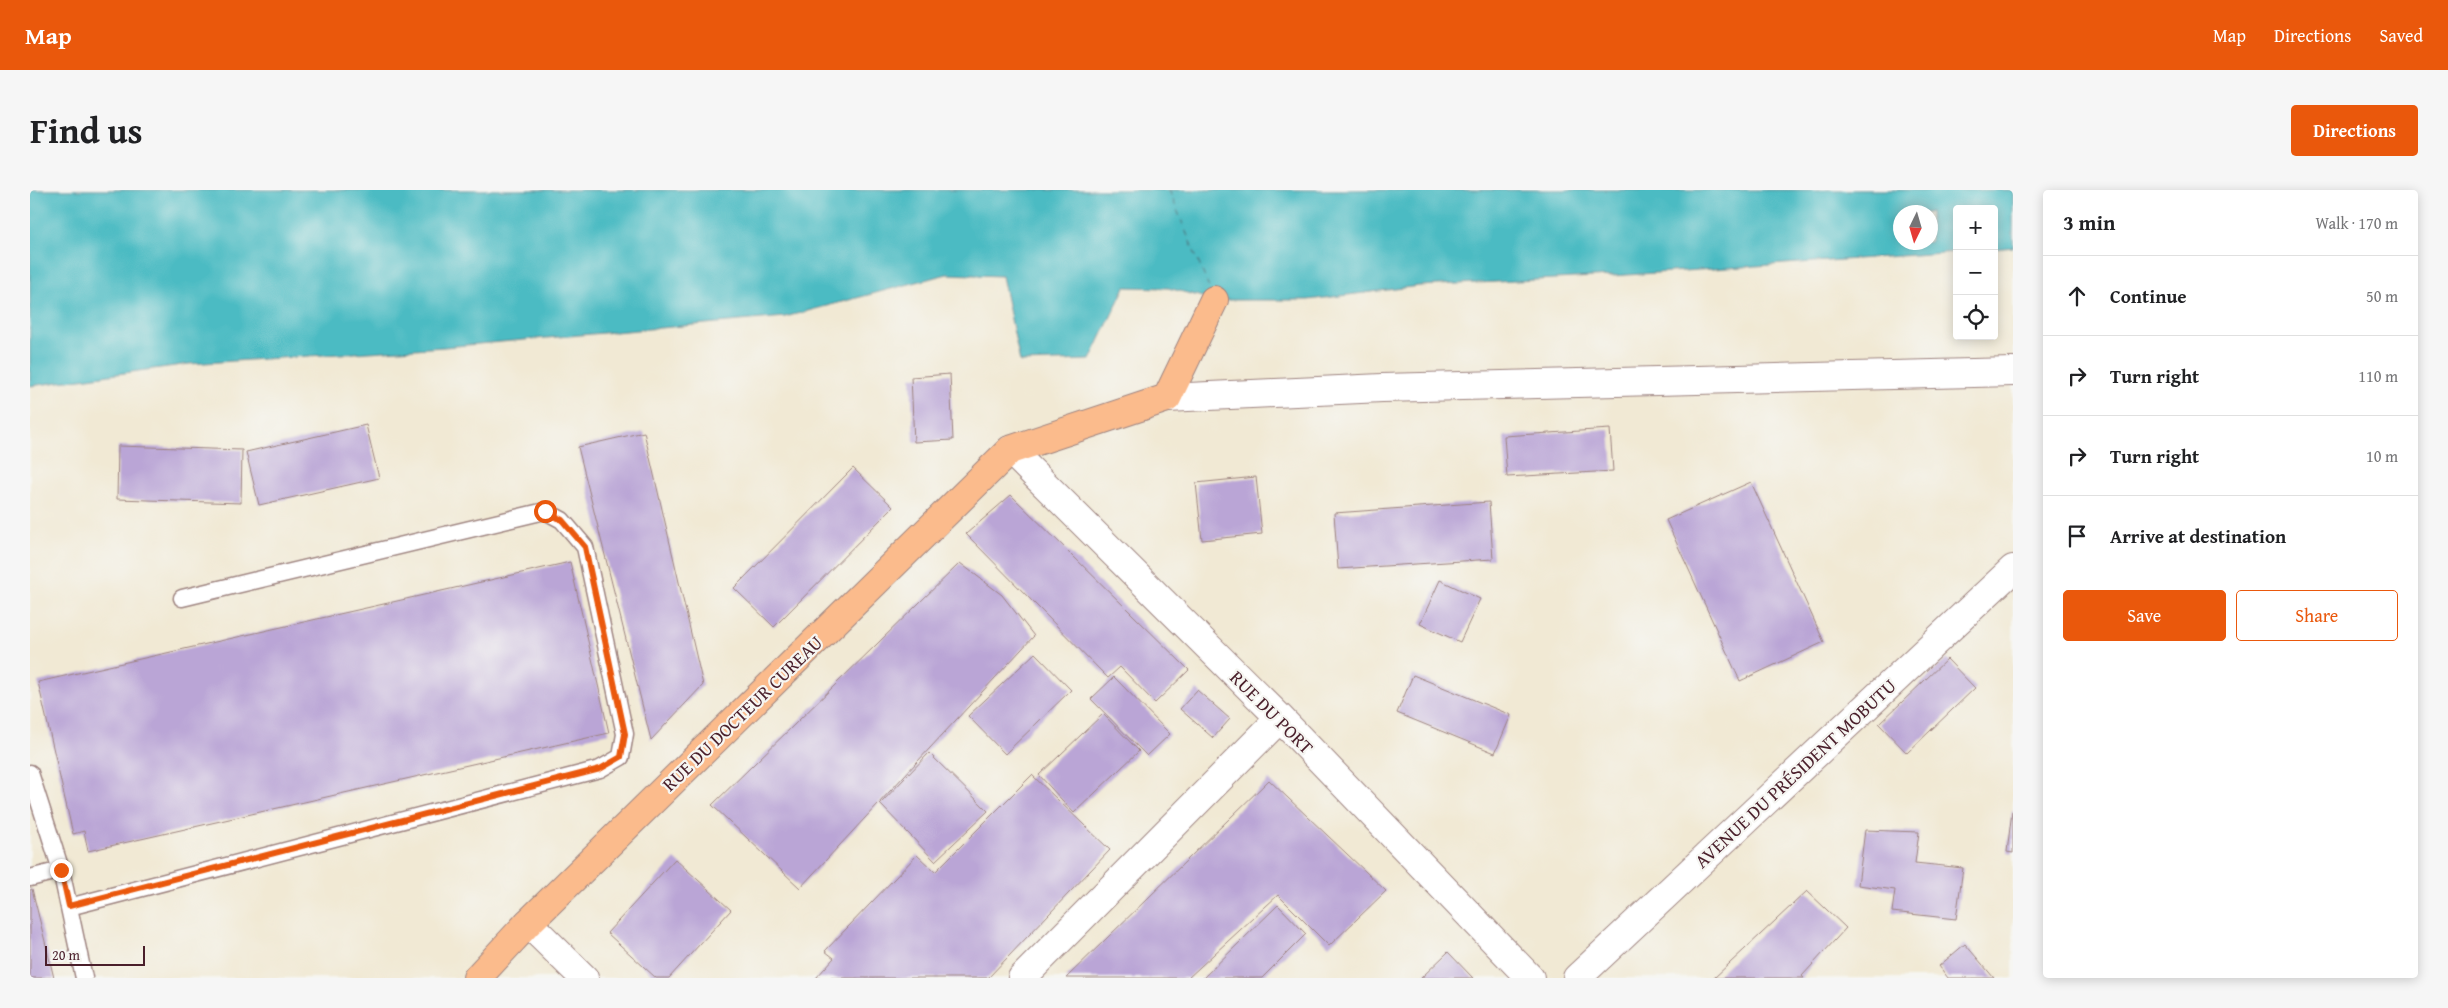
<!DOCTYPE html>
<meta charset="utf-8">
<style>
:root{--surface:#fff;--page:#f6f6f6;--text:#202124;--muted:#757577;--line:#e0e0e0;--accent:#ea580c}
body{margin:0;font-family:"Gentium Book Plus",serif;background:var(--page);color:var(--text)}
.controls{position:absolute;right:15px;top:15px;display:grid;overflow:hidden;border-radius:5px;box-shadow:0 2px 12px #0003}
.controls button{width:45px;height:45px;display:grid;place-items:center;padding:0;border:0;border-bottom:1px solid var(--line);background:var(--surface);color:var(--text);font:25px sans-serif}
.compass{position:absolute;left:1863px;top:15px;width:45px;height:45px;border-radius:50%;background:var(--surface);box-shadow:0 2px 12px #0003;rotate:185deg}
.scale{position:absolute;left:15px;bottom:12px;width:100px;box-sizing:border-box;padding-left:5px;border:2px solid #4a1f2b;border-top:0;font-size:14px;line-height:18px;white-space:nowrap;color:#4a1f2b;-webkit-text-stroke:4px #f6f6f2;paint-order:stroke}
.stop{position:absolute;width:15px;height:15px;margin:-11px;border:4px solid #ea580c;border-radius:50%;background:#fff}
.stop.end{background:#ea580c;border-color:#fff;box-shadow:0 1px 5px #0008}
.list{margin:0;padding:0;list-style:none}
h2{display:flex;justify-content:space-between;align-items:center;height:65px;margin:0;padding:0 20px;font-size:21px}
h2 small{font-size:16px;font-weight:400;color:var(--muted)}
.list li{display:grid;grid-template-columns:32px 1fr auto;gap:15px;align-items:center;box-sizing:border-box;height:80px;padding:0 20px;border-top:1px solid var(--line)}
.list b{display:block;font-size:19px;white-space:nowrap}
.list em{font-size:16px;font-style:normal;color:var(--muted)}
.actions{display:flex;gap:10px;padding:15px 20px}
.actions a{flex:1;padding:11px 0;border:1px solid var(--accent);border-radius:5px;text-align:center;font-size:18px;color:var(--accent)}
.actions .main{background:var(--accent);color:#fff}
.icon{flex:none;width:28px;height:28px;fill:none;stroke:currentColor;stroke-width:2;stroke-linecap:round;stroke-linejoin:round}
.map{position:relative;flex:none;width:1983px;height:788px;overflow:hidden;border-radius:5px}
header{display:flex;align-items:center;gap:30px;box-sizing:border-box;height:70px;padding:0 25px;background:var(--accent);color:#fff}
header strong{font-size:24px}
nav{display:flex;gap:28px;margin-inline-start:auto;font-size:18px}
.intro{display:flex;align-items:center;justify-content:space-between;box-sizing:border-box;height:120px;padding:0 30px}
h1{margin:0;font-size:35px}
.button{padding:12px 22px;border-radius:5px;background:var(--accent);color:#fff;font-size:18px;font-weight:700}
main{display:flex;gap:30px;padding:0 30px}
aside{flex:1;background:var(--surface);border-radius:5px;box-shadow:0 2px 12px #0003}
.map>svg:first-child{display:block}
.water{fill:#4cbbc3;stroke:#4b6d77;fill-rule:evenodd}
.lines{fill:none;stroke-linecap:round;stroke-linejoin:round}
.ferry{stroke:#4b5660;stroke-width:1;stroke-dasharray:6 5;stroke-linecap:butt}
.building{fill:#baa5d6}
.service-casing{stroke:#9e8480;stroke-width:19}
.minor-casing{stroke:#9e8480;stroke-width:30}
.primary-casing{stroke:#9e8480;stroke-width:30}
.service{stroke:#fff;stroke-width:16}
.minor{stroke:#fff;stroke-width:28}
.primary{stroke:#fbbb8c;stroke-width:28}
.route{stroke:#ea580c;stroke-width:6}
.labels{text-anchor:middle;stroke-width:4.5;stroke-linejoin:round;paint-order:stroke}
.street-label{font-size:19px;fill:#4a1f2b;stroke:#f6f6f2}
</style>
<header>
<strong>Map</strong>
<nav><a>Map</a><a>Directions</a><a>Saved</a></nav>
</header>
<div class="intro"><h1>Find us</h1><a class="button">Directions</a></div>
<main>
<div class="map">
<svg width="1983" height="788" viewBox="0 0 1983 788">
<rect width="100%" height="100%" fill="#f6f6f2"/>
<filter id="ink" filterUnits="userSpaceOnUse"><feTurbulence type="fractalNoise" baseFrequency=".02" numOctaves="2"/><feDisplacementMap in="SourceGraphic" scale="10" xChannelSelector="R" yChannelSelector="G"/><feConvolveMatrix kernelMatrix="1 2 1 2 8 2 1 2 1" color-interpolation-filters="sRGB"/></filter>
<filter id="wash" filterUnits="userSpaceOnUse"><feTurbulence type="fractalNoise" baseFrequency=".0096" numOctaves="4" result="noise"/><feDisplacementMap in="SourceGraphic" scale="20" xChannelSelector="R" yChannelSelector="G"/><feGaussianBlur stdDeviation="1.12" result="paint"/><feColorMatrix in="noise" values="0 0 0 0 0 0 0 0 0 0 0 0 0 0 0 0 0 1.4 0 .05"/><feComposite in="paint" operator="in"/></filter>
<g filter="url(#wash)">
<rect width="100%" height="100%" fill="#f1e9d4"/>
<path class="water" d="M0,0h1983v57l-19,2v-40h-37v43l-345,24 -193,10 -111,14h-94l-46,-12 -43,-1 -35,73 -70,2 -18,-86 -55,-2 -162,43 -341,30 -255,17 -159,22zM1870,22h30v30h-30z"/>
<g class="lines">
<path class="ferry" d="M1139,0l40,98"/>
</g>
<g id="blocks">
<path class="building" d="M920,184l3,66 -39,2 -3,-65z
M336,235l13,53 -120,27 -13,-53z
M1580,239l3,42 -106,6 -3,-41z
M614,242l59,253 -52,55 -73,-293z
M88,256l124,4 -1,53 -124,-4z
M823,278l40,39 -119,120 -40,-39z
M1226,287l6,57 -60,6 -6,-57z
M1721,292l73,160 -84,39 -74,-161z
M981,305l178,175 -34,33 -35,-36 -12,11 -142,-144z
M1459,312l4,57 -155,10 -4,-56z
M540,372l39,171 -521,118 -4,-20 -11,3 -35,-152z
M930,373l42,32 32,41 -234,252 -88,-83z
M1410,390l40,19 -20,43 -40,-18z
M1005,463l36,37 -66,64 -37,-38z
M1917,469l28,29 -68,65 -28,-29z
M1383,485l98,40 -16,38 -98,-40z
M1084,487l56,57 -23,22 -56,-57z
M1167,500l33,29 -17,19 -33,-29z
M1073,524l36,37 -65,62 -35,-38z
M899,563l59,58 -53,50 -55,-57z
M1002,585l78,75 -122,128h-172l18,-20 -9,-7 92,-96 18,17z
M1239,590l117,111 -57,55 -51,-51 -90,83h-122z
M1982,621h1v42l-6,-1z
M1835,640l54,2 -4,31 48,5 -7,51 -64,-7 3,-22 -37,-5z
M645,669l56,51 -62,68h-13l-49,-45z
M2,699l22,89h-24v-88z
M1777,701l39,37 -44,48 2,2h-90z
M1248,715l28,29 -44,44h-59z
M1935,754l29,34h-46l-9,-12z
M1418,762l25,26h-52z"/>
</g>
</g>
<g filter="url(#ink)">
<use href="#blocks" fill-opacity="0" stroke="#9e8480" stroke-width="1"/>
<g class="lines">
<defs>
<path id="service" d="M0,583l31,97
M0,688l31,-8 23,108
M39,717l531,-138 21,-12 4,-23 -40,-187 -23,-27 -17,-9 -363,87"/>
<path id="minor" d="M1137,208l215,-10 631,-16
M980,260l270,268 250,260
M498,733l56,55
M992,788l258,-260
M1547,788l436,-409"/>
<path id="primary" d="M447,788l51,-55 482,-473 157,-52 47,-98"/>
</defs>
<use href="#service" class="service-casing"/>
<use href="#minor" class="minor-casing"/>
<use href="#primary" class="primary-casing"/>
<use href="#service" class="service"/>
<use href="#minor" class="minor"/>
<use href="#primary" class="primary"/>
</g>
</g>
<g class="lines" filter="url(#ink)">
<path class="route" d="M31,680l8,36 531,-137 21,-12 4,-23 -40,-187 -23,-27 -17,-9"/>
</g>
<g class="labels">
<g class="street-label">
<text transform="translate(1242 522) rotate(45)" y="7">RUE DU PORT</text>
<text transform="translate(712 523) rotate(-44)" y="7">RUE DU DOCTEUR CUREAU</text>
<text transform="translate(1765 583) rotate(-43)" y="7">AVENUE DU PRÉSIDENT MOBUTU</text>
</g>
</g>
</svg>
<div class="controls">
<button>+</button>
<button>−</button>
<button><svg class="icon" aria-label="locate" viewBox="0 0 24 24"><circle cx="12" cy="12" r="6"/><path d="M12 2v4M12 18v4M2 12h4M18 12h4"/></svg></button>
</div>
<svg class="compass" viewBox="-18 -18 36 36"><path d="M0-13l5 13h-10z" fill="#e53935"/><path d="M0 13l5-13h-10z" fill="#757577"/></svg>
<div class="scale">20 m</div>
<div class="stop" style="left:515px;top:321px"></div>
<div class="stop end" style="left:31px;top:680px"></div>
</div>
<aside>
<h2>3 min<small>Walk · 170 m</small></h2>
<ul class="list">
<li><svg class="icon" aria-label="ahead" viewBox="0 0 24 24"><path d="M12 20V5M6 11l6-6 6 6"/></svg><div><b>Continue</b></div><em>50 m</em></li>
<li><svg class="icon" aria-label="right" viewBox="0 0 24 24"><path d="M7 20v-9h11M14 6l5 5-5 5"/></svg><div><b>Turn right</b></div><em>110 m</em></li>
<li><svg class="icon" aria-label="right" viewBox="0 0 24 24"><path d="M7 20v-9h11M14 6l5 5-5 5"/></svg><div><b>Turn right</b></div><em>10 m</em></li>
<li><svg class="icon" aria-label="arrive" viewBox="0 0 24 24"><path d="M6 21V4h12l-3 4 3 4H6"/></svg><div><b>Arrive at destination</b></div></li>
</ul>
<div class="actions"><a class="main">Save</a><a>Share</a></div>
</aside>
</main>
